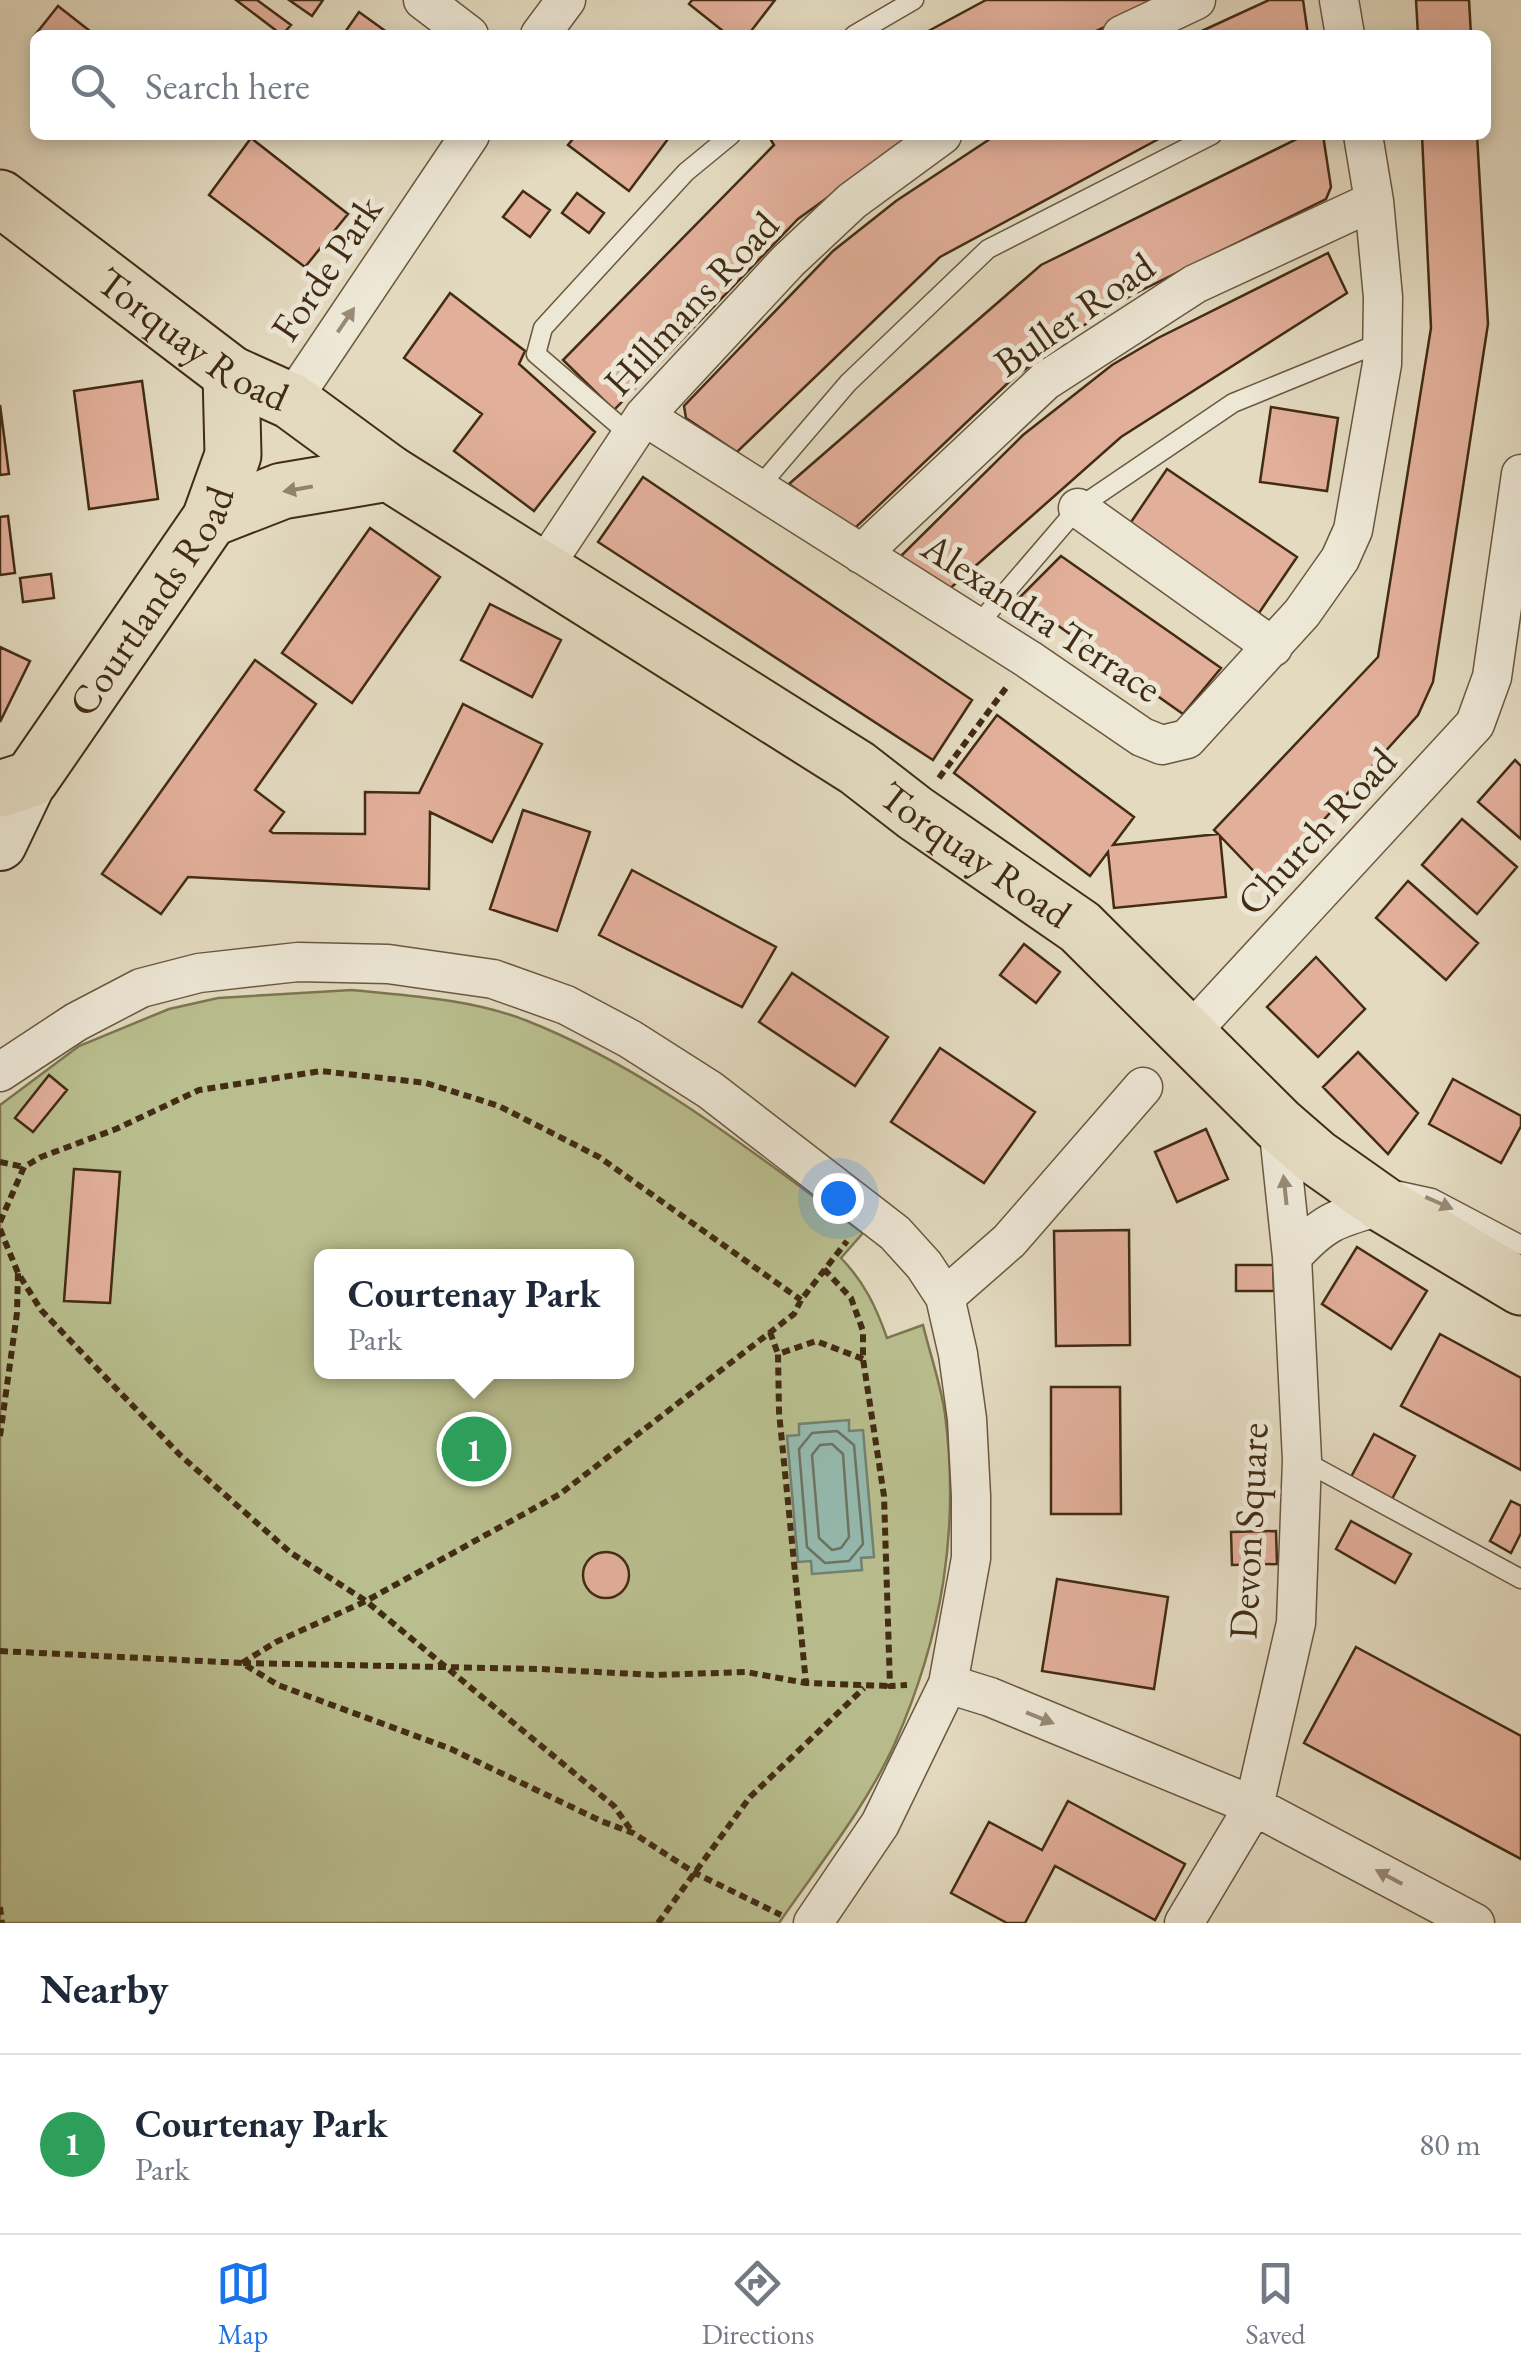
<!DOCTYPE html>
<style>
:root{--surface:#fff;--page:#f6f6f7;--text:#1f2937;--muted:#747a83;--line:#e0e1e3;--accent:#1a73e8}
body{margin:0;font-family:"EB Garamond",serif;background:var(--page);color:var(--text)}
.you{position:absolute;left:838px;top:1198px;width:35px;height:35px;margin:-25px;border:8px solid #fff;border-radius:50%;background:#1a73e8;box-shadow:0 0 0 15px #1a73e833}
.badge{display:grid;place-items:center;width:65px;height:65px;border-radius:50%;background:var(--accent);color:#fff;font-size:32px;font-weight:700}
.pin{position:absolute;translate:-50% -50%;border:5px solid #fff;box-shadow:0 2px 10px #0006}
.popup{position:absolute;left:314px;top:1249px;width:320px;height:130px;box-sizing:border-box;display:grid;place-content:center;border-radius:15px;background:var(--surface);filter:drop-shadow(0 2px 8px #0005);font-size:32px;white-space:nowrap;color:var(--muted)}
.popup b{font-size:38px;color:var(--text)}
.popup::after{content:'';position:absolute;left:50%;top:100%;margin-left:-20px;border:20px solid transparent;border-top-color:var(--surface)}
.list{margin:0;padding:0;list-style:none}
h2{display:flex;justify-content:space-between;align-items:center;height:130px;margin:0;padding:0 40px;font-size:42px}
h2 small{font-size:32px;font-weight:400;color:var(--muted)}
.list li{display:grid;grid-template-columns:65px 1fr auto;gap:30px;align-items:center;box-sizing:border-box;height:180px;padding:0 40px;border-top:2px solid var(--line)}
.list b{display:block;font-size:38px;white-space:nowrap}
.list p{margin:0;font-size:32px;white-space:nowrap;color:var(--muted)}
.list em{font-size:32px;font-style:normal;color:var(--muted)}
.icon{flex:none;width:55px;height:55px;fill:none;stroke:currentColor;stroke-width:2;stroke-linecap:round;stroke-linejoin:round}
.map{position:relative;flex:none;width:1521px;height:1923px;overflow:hidden}
.search{position:absolute;background:var(--surface);box-shadow:0 5px 15px #0003;left:30px;right:30px;top:30px;height:110px;display:flex;align-items:center;gap:25px;box-sizing:border-box;padding:0 35px;border-radius:15px;color:var(--muted);font-size:38px}
.sheet{height:310px;background:var(--surface)}
nav{display:flex;justify-content:space-around;align-items:center;box-sizing:border-box;height:140px;border-top:2px solid var(--line);background:var(--surface);font-size:28px;color:var(--muted)}
nav a{display:grid;justify-items:center;gap:5px}
nav .on{color:var(--accent)}
.map>svg:first-child{display:block}
.green{fill:#b9be8e;stroke:#7e7551;stroke-width:2.5;fill-rule:evenodd}
.water{fill:#95bbb0;stroke:#748272;stroke-width:2.5}
.lines{fill:none;stroke-linecap:round;stroke-linejoin:round}
.shore{stroke:#6c7462;stroke-width:2.5}
.building{fill:#e2af9a;stroke:#422c14;stroke-width:2.5}
.lane-casing{stroke:#6a583f;stroke-width:21}
.street-casing{stroke:#6a583f;stroke-width:41}
.secondary-casing{stroke:#422c14;stroke-width:56}
.primary-casing{stroke:#422c14;stroke-width:59}
.path{stroke:#422c14;stroke-width:6;stroke-dasharray:8 5;stroke-linecap:butt}
.lane{stroke:#ede7d6;stroke-width:18}
.street{stroke:#ede7d6;stroke-width:38}
.secondary{stroke:#ede7d6;stroke-width:52}
.primary{stroke:#e3dac0;stroke-width:55}
.oneway{fill:#988a75}
.oneway2{fill:#92836a}
.labels{text-anchor:middle;stroke-width:10;stroke-linejoin:round;paint-order:stroke}
.street-label{font-size:40px;fill:#422c14;stroke:#ede7d6}
</style>
<div class="map">
<svg width="1521" height="1923" viewBox="0 0 1521 1923">
<rect width="100%" height="100%" fill="#e3dac0"/>
<filter id="stains"><feTurbulence type="fractalNoise" baseFrequency=".002" numOctaves="4"/><feColorMatrix values="0 0 0 0 .2 0 0 0 0 .09 0 0 0 0 .02 0 0 0 .5 -.17"/></filter>
<radialGradient id="worn" r=".72"><stop offset=".6" stop-color="#630" stop-opacity="0"/><stop offset="1" stop-color="#630" stop-opacity=".3"/></radialGradient>
<path class="green" d="M352,990c58,6 118,9 173,30 125,49 231,135 338,213l-22,25c24,25 35,49 46,80l36,-13c7,29 18,60 22,89 15,116 -3,222 -50,329 -29,64 -76,122 -116,180h-779v-818l79,-59 90,-37 49,-11zM322,1256h304v116h-304z"/>
<path class="water" d="M849,1420v11l14,-1 11,127 -13,1 1,12 -50,4 -1,-13 -13,1 -11,-126 12,-1v-11z"/>
<g class="lines">
<path class="shore" d="M837,1431l17,14 9,99 -14,17 -24,2 -18,-16 -8,-98 13,-16z
M832,1444l11,10 6,83 -8,11 -9,2 -13,-12 -7,-83 8,-10z"/>
</g>
<path class="building" d="M236,0h21l34,25 -9,10z
M289,0h34l-11,16z
M692,0h83l-27,35h-20l-39,-31z
M986,0h176l-74,35h-167z
M1269,0h34l5,35h-115z
M1416,0h53l2,35h-53z
M58,6l37,29h-60z
M359,12l32,23h-48z
M576,135h95l-42,56 -61,-46z
M768,135h146l-116,84 -184,191 -51,-50 211,-215z
M996,135h170l-226,122 -203,195 -51,-34 -2,-12 149,-155 63,-50z
M1305,135h18l8,52 -5,12 -194,96 -62,39 -60,47 -156,148 -65,-45 252,-219z
M1422,135h55l11,189 -55,358 -15,33 -152,169 -46,-48 6,61 -112,11 -6,-56 -18,24 -136,-103 43,-58 137,102 -21,28 105,-11 -4,-4 164,-173 53,-329z
M251,138l97,76 -43,53 -96,-72z
M523,191l27,19 -20,27 -27,-20z
M577,193l27,20 -15,20 -27,-20z
M1328,253l19,40 -226,144 -175,155 -45,-36 122,-121 89,-70 46,-27z
M450,293l75,58 -6,13 76,68 -61,79 -80,-60 28,-37 -78,-56z
M142,381l16,118 -69,10 -15,-118z
M0,405l9,69 -9,1z
M1271,407l67,11 -11,73 -67,-9z
M1167,469l130,88 -38,56 -130,-88z
M643,477l329,223 -39,60 -335,-218z
M8,516l7,57 -15,2v-58z
M370,528l70,49 -88,126 -70,-50z
M1061,556l160,112 -38,46 -164,-116z
M51,574l3,24 -31,4 -3,-24z
M490,604l71,36 -29,57 -71,-37z
M0,647l30,14 -30,61z
M255,660l61,44 -61,86 29,22 -14,19 3,2 92,1v-42l54,1 44,-89 79,40 -50,98 -62,-30 -1,77 -241,-12 -27,37 -59,-40z
M1515,760l6,6v73l-43,-37z
M523,810l67,22 -33,99 -67,-22z
M1462,819l55,48 -40,47 -55,-49z
M632,870l144,77 -34,60 -143,-72z
M1408,881l70,62 -32,37 -70,-62z
M1024,944l36,28 -24,31 -36,-28z
M1316,957l49,52 -47,48 -51,-50z
M792,973l96,64 -33,49 -96,-64z
M940,1048l95,64 -51,71 -93,-61z
M1358,1052l60,61 -30,41 -65,-67z
M49,1075l18,15 -34,42 -18,-14z
M1453,1079l68,37v10l-20,37 -72,-39z
M1206,1129l22,50 -51,23 -22,-50z
M74,1169l46,3 -10,131 -46,-2z
M1129,1230l1,115 -74,1 -2,-115z
M1357,1247l70,44 -36,58 -69,-45z
M1236,1265h37l1,26h-38z
M1440,1334l81,44v92l-120,-64z
M1051,1387h69l1,127h-70z
M1374,1434l41,22 -23,43 -41,-22z
M1511,1501l10,5v27l-10,20 -21,-12z
M1351,1521l60,33 -16,29 -59,-34z
M1276,1531l1,33 -45,1 -1,-33z
M583 1575a23 23 0 1 1 46 0a23 23 0 1 1-46 0Z
M1057,1579l111,18 -14,92 -112,-18z
M1356,1647l165,89v123l-217,-116z
M1068,1801l117,63 -30,56 -100,-54 -30,57h-18l-56,-30 38,-71 53,28z"/>
<g class="lines">
<defs>
<path id="lane" d="M854,35l60,-35
M630,435l-94,-81 7,-26 143,-156 45,-37
M759,487l89,-104 140,-134 224,-114
M975,628l103,-120 155,-105 149,-61
M1400,1191l32,7 89,47
M1302,1460l219,119"/>
<path id="street" d="M423,0l46,35
M1339,0l6,35
M540,35l26,-35
M1122,35l74,-35
M291,401l179,-266
M644,416l384,243 114,78 20,8 25,-6 115,-126 38,-54 13,-29 29,-166 1,-67 -9,-96 -11,-66
M1078,508l195,139
M861,554l184,-173 150,-97 179,-83
M543,568l101,-152 144,-155 64,-60 90,-66
M1188,1035l287,-311 17,-47 29,-203
M0,1072l76,-50 65,-34 58,-15 99,-11 90,2 105,15 73,26 64,34 80,51 185,143 29,32 21,32 13,57 9,65 4,77v62l-23,126 -68,140 -67,99
M1292,1257c33,-37 46,-39 92,-52
M945,1297l64,-56 134,-154
M948,1684l42,13 264,109 221,117
M1184,1923l70,-117 42,-183 6,-163 -10,-203 -14,-133"/>
<path id="secondary" d="M0,844l31,-65"/>
<g id="primary">
<path id="s1" d="M0,198l231,176 60,27 98,72 468,295 58,45 165,114 198,197 38,33 68,48 137,82"/>
<path d="M210,519l72,-28 107,-18"/>
<path id="s2" d="M0,789l31,-10 179,-260 23,-64 -2,-81"/>
</g>
</defs>
<use href="#lane" class="lane-casing"/>
<use href="#street" class="street-casing"/>
<use href="#secondary" class="secondary-casing"/>
<use href="#primary" class="primary-casing"/>
<path class="path" d="M939,778l67,-90
M0,1162l24,5
M0,1222l24,-55 17,-10 75,-28 83,-39 122,-19 105,12 73,23 100,51 202,143
M0,1229l18,44 23,37 139,145 111,98 75,48 248,205 19,27
M824,1269l27,29 12,33v28l21,137 6,190 17,-1
M770,1332l8,22
M863,1359l-47,-18 -38,13 1,58 27,271 84,3
M0,1436l17,-123 1,-40
M0,1651l242,12 36,22 173,64 150,72 32,12 62,40 86,42
M242,1663l34,-21 90,-41 194,-107 234,-180 7,-14 46,-59
M243,1663l297,6 115,6 91,-3 60,11
M0,1907l2,16
M658,1923l92,-126 114,-109"/>
<use href="#lane" class="lane"/>
<use href="#street" class="street"/>
<use href="#secondary" class="secondary"/>
<use href="#primary" class="primary"/>
</g>
<defs><path id="oneway-solid" d="M-6-.8H1V-3.2L6.5 0L1 3.2V.8H-6Z" transform="scale(2.5)"/></defs>
<g class="oneway">
<use href="#oneway-solid" transform="translate(346 320) rotate(-56)"/>
<use href="#oneway-solid" transform="translate(1285 1190) rotate(-96)"/>
<use href="#oneway-solid" transform="translate(1439 1203) rotate(24)"/>
<use href="#oneway-solid" transform="translate(1040 1718) rotate(22)"/>
<use href="#oneway-solid" transform="translate(1389 1877) rotate(-152)"/>
</g>
<use class="oneway2" href="#oneway-solid" transform="translate(298 489) rotate(170)"/>
<g class="labels">
<g class="street-label">
<text transform="translate(326 268) rotate(-56)" y="14">Forde Park</text>
<text transform="translate(691 303) rotate(-47)" y="14">Hillmans Road</text>
<text transform="translate(1074 314) rotate(-35)" y="14">Buller Road</text>
<text dy="14" stroke="none"><textPath href="#s1" startOffset="240">Torquay Road</textPath></text>
<text dy="14" stroke="none"><textPath href="#s2" startOffset="248">Courtlands Road</textPath></text>
<text transform="translate(1042 617) rotate(33)" y="14">Alexandra Terrace</text>
<text transform="translate(1316 831) rotate(-47)" y="14">Church Road</text>
<text dy="14" stroke="none"><textPath href="#s1" startOffset="1178">Torquay Road</textPath></text>
<text transform="translate(1248 1531) rotate(-87)" y="14">Devon Square</text>
</g>
</g>
<rect width="100%" height="100%" filter="url(#stains)"/>
<rect width="100%" height="100%" fill="url(#worn)"/>
</svg>
<div class="you"></div>
<div class="pin badge" style="left:474px;top:1449px;background:#2e9e5b">1</div>
<div class="popup"><b>Courtenay Park</b>Park</div>
<div class="search"><svg class="icon" aria-label="search" viewBox="0 0 24 24"><circle cx="10" cy="10" r="6"/><path d="M15 15l6 6"/></svg>Search here</div>
</div>
<section class="sheet">
<h2>Nearby<small></small></h2>
<ul class="list">
<li><span class="badge" style="background:#2e9e5b">1</span><div><b>Courtenay Park</b><p>Park</p></div><em>80 m</em></li>
</ul>
</section>
<nav>
<a class="on"><svg class="icon" aria-label="map" viewBox="0 0 24 24"><path d="M3 6l6-2 6 2 6-2v14l-6 2-6-2-6 2zM9 4v14M15 6v14"/></svg>Map</a>
<a><svg class="icon" aria-label="directions" viewBox="0 0 24 24"><path d="M12 3l9 9-9 9-9-9zM9 14v-3h6M13 9l2 2-2 2"/></svg>Directions</a>
<a><svg class="icon" aria-label="saved" viewBox="0 0 24 24"><path d="M7 4h10v16l-5-4-5 4z"/></svg>Saved</a>
</nav>
